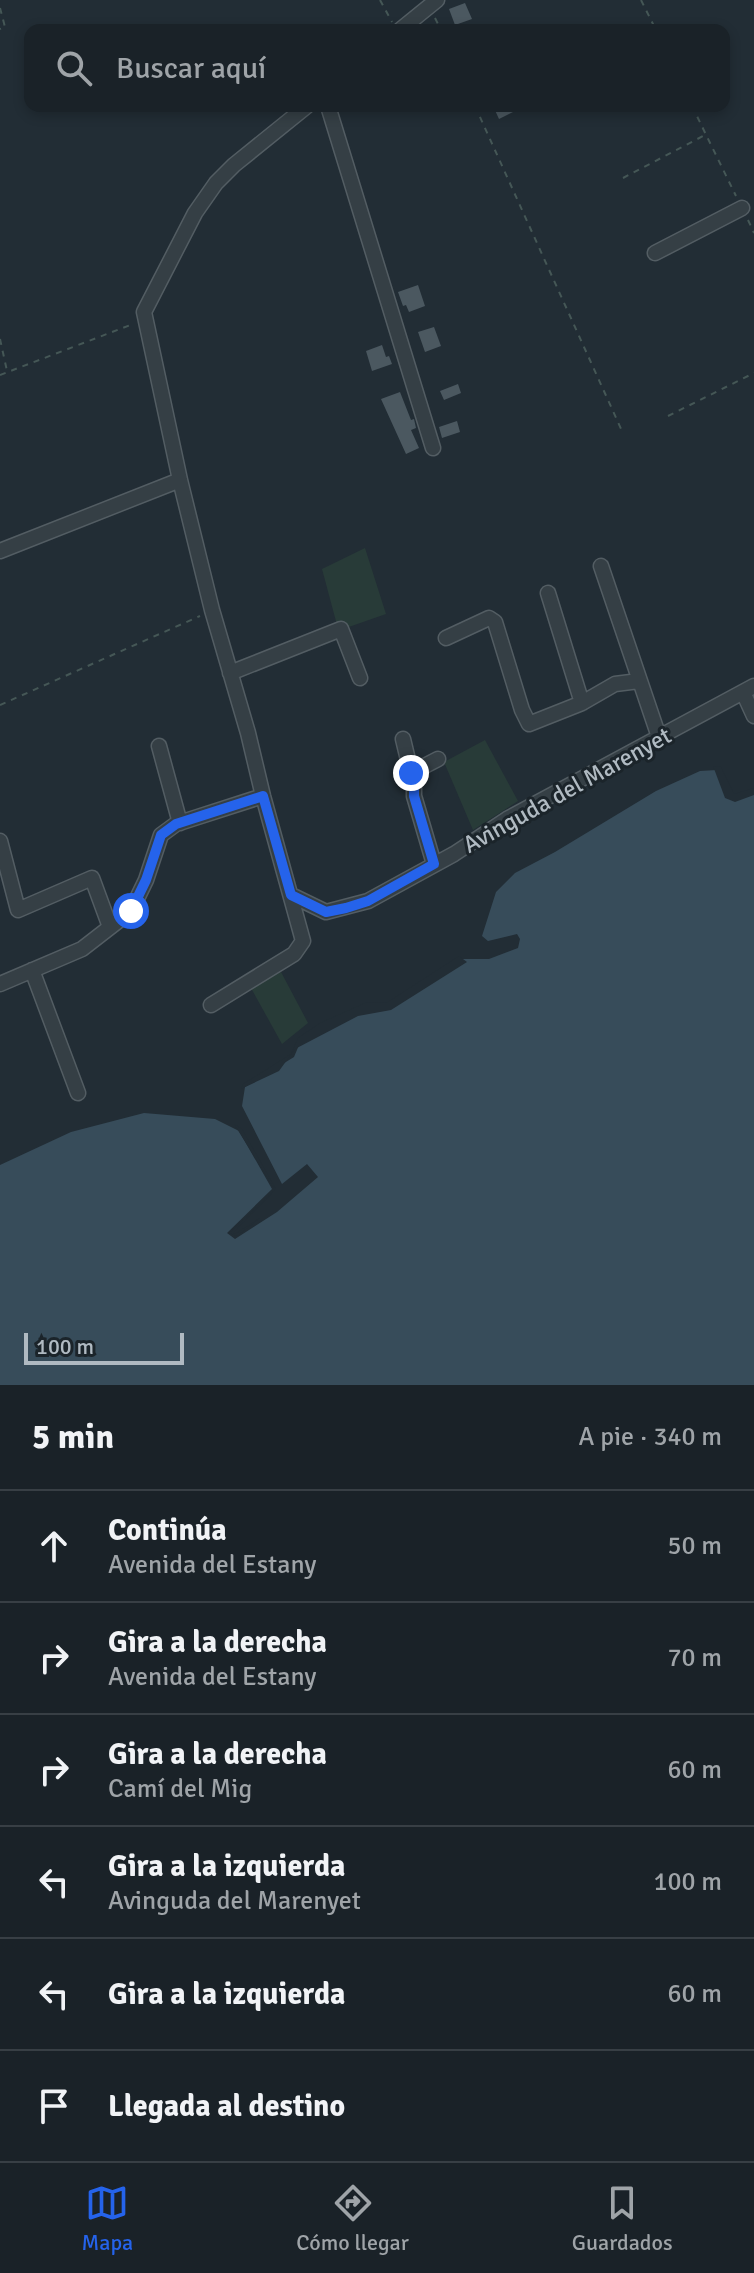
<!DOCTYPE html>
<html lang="es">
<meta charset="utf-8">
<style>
:root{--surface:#1a2228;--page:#232a30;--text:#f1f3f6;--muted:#9fa4a8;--line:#383f45;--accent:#2563eb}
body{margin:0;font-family:Signika,sans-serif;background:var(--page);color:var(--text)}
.scale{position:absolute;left:24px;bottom:20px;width:160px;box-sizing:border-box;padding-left:8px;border:4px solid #b0bac2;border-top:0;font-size:22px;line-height:28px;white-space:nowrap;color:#b0bac2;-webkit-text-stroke:6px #1b242a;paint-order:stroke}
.stop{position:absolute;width:24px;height:24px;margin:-18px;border:6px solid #2563eb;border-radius:50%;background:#fff}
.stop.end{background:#2563eb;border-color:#fff;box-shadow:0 2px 8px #0008}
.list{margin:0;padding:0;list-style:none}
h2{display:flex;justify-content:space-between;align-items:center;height:104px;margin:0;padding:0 32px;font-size:34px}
h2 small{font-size:26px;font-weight:400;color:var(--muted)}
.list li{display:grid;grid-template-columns:52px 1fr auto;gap:24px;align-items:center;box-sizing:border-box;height:112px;padding:0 32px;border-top:2px solid var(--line)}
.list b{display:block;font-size:30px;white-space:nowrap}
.list p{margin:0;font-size:26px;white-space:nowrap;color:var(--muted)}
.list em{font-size:26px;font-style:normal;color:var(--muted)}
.icon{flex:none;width:44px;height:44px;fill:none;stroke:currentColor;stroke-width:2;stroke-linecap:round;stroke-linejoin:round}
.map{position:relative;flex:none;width:754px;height:1385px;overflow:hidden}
.search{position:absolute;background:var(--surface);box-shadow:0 4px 12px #0003;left:24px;right:24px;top:24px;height:88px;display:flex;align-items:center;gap:20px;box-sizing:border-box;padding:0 28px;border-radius:16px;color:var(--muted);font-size:30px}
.sheet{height:776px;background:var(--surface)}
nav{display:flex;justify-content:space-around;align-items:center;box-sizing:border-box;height:112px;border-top:2px solid var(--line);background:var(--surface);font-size:22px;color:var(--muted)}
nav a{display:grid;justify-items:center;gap:4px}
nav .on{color:var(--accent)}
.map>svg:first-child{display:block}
.green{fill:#283b38}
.water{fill:#374c5a}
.pier{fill:#222d35}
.building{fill:#4b5860}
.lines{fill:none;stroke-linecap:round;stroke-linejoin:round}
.minor-casing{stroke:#535d63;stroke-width:17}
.path{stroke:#455756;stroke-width:2;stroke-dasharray:6 6;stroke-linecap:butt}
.minor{stroke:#353f45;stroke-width:14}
.route{stroke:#2563eb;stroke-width:10}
.labels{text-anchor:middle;stroke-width:6;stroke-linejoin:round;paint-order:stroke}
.street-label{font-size:24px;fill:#b0bac2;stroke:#1b242a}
</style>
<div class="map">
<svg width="754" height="1385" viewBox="0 0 754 1385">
<rect width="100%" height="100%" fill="#222d35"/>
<path class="green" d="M365,548l21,66 -43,15 -6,-4 -15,-56z
M485,740l33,61 -45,29 -29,-68z
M281,972l27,51 -26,21 -31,-56z"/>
<path class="water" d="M717,770l15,28 22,-6v593h-754v-220l71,-33 73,-19 71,6 24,12 33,58 -45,44 8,6 42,-27 41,-35 -11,-13 -25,20 -40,-78 3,-19 49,-30 8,-19 56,-31 32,-1 71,-47h28l29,-11 2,-9 -3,-5 -29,7 -6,-5 14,-44 19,-19 40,-21 101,-61 44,-20z"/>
<path class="pier" d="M713,766l8,1 13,27 20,-6v7l-19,7 -10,-4z
M459,956l8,6 -76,48 -33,6 -63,33 -16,22 -38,18 2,-5 48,-30 7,-16 22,-15 45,-20 23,-1z
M234,1124l8,5 34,60 -43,44 2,1 25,-16 -23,18 -8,-3 46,-43z"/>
<path class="building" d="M465,3l7,16 -17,6 -6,-16z
M493,106h32l-26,13z
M418,285l7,21 -16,6 -3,-7 -3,1 -5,-14z
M434,327l7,19 -16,6 -7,-20z
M382,345l4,12 3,-1 3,8 -20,7 -6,-20z
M458,384l3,9 -17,7 -4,-9z
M400,392l11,28 3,-1 2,9 -5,2 8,18 -13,6 -25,-55z
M457,421l3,11 -18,6 -3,-11z"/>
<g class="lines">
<defs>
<path id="minor" d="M400,30l37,-30
M328,106l105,342
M655,253l87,-45
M0,551l180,-71
M601,566l58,171
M548,593l34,110
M446,638l43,-20 6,4 27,88 7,14 53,-21 33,-19 24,-3
M230,673l111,-44 19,49
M743,692l11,24
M403,739l11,46v11l20,68
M159,746l21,77
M411,773l27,-14
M0,841l18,69 74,-32 18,49
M291,895l35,17 42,-11 86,-47 53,-35 247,-133
M32,970l46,123
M0,984l82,-35 49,-38 15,-31 15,-45 15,-11 87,-28
M211,1005l83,-51 9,-13 -40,-145 -15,-63 -36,-123 -32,-130 -36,-168 51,-99 21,-30 18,-18 73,-59"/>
</defs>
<use href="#minor" class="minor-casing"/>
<path class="path" d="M380,0l12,22
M641,0l15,30
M0,8l5,19 -5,2
M435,18l6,12
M475,106l147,325
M692,106l44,90
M623,178l82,-43
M748,220l6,13
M0,339l7,32
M0,375l133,-51
M668,416l86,-43
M0,705l200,-89"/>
<use href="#minor" class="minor"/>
</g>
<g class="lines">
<path class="route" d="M131,911l15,-31 15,-45 15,-11 87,-28 28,99 35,17 20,-4 22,-7 66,-37 -20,-68v-11l-3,-12"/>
</g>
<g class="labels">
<g class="street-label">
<text transform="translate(567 790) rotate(-29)" y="8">Avinguda del Marenyet</text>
</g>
</g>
</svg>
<div class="scale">100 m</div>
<div class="stop" style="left:131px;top:911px"></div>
<div class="stop end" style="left:411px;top:773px"></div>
<div class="search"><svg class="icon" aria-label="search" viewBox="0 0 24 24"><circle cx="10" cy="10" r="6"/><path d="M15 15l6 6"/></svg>Buscar aquí</div>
</div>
<section class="sheet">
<h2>5 min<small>A pie · 340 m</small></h2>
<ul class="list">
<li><svg class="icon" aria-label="ahead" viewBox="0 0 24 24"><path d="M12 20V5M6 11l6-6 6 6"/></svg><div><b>Continúa</b><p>Avenida del Estany</p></div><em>50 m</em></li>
<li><svg class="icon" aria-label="right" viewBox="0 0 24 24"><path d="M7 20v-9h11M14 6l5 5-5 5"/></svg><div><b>Gira a la derecha</b><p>Avenida del Estany</p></div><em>70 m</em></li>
<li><svg class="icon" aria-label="right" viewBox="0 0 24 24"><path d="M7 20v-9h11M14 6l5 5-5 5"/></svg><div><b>Gira a la derecha</b><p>Camí del Mig</p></div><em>60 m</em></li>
<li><svg class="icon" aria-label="left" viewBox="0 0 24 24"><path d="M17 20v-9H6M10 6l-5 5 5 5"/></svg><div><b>Gira a la izquierda</b><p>Avinguda del Marenyet</p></div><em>100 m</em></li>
<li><svg class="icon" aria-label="left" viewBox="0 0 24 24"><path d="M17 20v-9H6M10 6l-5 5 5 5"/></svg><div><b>Gira a la izquierda</b></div><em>60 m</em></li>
<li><svg class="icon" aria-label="arrive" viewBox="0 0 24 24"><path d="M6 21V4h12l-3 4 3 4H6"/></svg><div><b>Llegada al destino</b></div></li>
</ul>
</section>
<nav>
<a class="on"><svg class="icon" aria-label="map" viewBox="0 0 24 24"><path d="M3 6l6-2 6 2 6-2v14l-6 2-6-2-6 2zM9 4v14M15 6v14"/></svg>Mapa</a>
<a><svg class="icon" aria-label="directions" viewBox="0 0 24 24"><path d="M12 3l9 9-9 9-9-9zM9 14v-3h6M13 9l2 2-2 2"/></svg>Cómo llegar</a>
<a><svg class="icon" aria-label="saved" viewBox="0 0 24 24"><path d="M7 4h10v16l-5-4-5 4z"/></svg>Guardados</a>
</nav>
